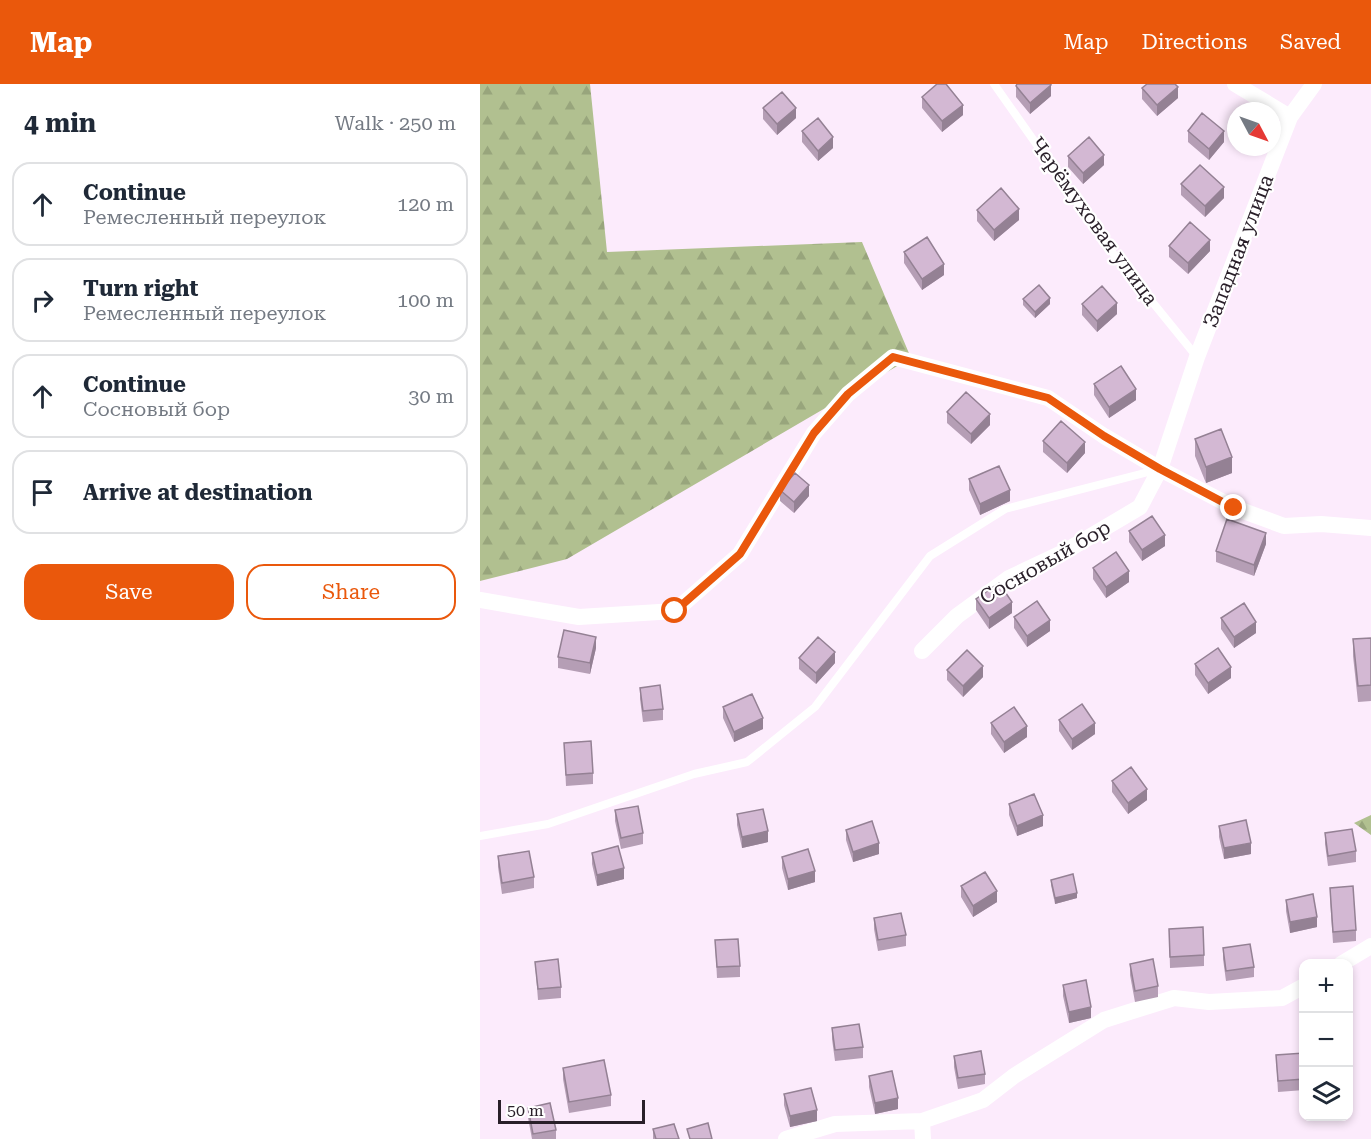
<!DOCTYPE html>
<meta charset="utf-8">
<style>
:root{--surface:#fff;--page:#f6f6f7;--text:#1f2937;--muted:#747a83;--line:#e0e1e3;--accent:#ea580c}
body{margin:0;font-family:"Roboto Serif",serif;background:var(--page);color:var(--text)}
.controls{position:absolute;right:18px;bottom:18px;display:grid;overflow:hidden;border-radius:12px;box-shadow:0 3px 9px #0003}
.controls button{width:54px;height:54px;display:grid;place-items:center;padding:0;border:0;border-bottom:2px solid var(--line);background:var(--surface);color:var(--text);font:30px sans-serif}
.compass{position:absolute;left:747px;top:18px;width:54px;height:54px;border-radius:50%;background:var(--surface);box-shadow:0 3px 9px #0003;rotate:131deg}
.scale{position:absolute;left:18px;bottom:15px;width:147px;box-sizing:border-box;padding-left:6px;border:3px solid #291f29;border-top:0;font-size:16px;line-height:21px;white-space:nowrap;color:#291f29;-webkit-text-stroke:4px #fff;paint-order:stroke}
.stop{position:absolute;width:18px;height:18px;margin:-14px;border:4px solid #ea580c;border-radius:50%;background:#fff}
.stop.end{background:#ea580c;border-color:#fff;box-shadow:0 2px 6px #0008}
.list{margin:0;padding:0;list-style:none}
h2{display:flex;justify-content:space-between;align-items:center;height:78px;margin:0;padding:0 24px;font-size:26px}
h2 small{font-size:20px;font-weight:400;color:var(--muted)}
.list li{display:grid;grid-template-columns:39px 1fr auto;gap:18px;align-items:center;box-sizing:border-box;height:84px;margin:0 12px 12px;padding:0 12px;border:2px solid var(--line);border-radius:18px}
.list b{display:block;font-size:22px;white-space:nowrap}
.list p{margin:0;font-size:20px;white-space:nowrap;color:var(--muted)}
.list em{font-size:20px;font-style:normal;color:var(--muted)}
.actions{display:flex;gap:12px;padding:18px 24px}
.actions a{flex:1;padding:14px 0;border:2px solid var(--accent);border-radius:18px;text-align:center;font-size:21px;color:var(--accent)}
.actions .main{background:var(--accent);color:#fff}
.icon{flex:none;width:33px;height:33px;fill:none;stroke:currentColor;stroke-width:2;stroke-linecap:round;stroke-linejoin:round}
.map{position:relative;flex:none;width:891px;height:1055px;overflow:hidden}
header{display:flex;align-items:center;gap:36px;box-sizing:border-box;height:84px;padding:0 30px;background:var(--accent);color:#fff}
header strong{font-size:28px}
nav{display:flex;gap:33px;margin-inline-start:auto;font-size:21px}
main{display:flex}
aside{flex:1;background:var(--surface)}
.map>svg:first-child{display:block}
.forest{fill:url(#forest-firs)}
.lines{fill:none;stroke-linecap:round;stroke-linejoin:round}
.service{stroke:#fff;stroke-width:8}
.minor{stroke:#fff;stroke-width:16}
.wall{fill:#b59eb5}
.shaded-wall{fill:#948194}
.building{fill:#d3b8d3;stroke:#948194;stroke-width:1.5}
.route{stroke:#ea580c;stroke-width:8}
.labels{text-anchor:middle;stroke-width:4.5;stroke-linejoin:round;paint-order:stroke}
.street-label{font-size:20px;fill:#291f29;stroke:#fff}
</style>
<header>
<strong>Map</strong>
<nav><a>Map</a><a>Directions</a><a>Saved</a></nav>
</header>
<main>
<aside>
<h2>4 min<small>Walk · 250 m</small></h2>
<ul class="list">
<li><svg class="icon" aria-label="ahead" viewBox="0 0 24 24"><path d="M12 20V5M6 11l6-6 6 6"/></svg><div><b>Continue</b><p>Ремесленный переулок</p></div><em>120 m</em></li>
<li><svg class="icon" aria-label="right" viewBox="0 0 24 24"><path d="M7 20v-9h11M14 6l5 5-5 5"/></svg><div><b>Turn right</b><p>Ремесленный переулок</p></div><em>100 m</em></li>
<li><svg class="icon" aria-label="ahead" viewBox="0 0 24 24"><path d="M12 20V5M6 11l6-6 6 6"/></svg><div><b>Continue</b><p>Сосновый бор</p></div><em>30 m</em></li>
<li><svg class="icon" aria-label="arrive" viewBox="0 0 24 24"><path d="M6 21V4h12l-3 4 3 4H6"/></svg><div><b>Arrive at destination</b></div></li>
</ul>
<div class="actions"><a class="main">Save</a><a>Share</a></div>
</aside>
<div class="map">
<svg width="891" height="1055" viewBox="0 0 891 1055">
<defs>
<pattern id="forest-firs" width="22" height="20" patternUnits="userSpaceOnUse" patternTransform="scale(1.5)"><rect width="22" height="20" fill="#b1c090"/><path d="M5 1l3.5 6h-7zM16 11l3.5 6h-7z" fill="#98a57c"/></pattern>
</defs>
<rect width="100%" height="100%" fill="#fcebfc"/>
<path class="forest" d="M0,0h110l17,168 255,-10 49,116 -344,201 -87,22z
M891,731v20l-17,-12z"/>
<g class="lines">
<path class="service" d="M514,0l121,172 82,101
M0,752l68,-12 146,-50 53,-12 68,-55 115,-151 75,-47 155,-40"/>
<path class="minor" d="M755,0l55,33
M834,0l-24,33 -93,240 -37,112 75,39 49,18 37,-2 50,4
M0,516l99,17 96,-6 65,-57 74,-121 34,-39 45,-37 155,41 56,38 56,33 -20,38 -76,45 -55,26 -52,38 -35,35
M861,880l30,-18
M442,1037l1,18
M306,1055l49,-15 87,-3 61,-21 31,-24 90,-56 70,-22 35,4 73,-4 22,-12"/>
</g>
<path class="wall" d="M536,2l35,10 -21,18 -14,-17z
M662,4l36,10 -21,18 -15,-17z
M442,13l41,18 -21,17 -20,-24z
M283,24l33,10 -19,17 -14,-16z
M322,47l31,17 -15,13 -16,-19z
M708,47l36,11 -15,18 -21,-18z
M588,72l36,9 -21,19 -15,-17z
M701,100l43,14 -19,19 -24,-22z
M497,126l42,10 -25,21 -17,-20z
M689,162l41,5 -22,23 -19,-17z
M424,168l40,23 -22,15 -18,-27z
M543,215l27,5 -15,14 -12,-13z
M602,220l35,10 -20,18 -15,-17z
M614,300l42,16 -27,18 -15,-23z
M467,328l43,13 -19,19 -24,-21z
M715,355l37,34 -26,10 -11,-27z
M563,357l42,12 -18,20 -24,-21z
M489,395l41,22 -30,14 -11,-25z
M300,406l29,6 -15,17 -14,-12z
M649,447l36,15 -23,15 -13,-19z
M786,460l-12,32 -38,-14v-11z
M613,484l36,14 -23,16 -13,-19z
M496,515l36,14 -23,16 -13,-19z
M534,533l36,14 -23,16 -13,-19z
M741,534l35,15 -22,15 -13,-19z
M891,554v63l-13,1 -5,-46v-17z
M116,564l-6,26 -32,-6v-11z
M319,574l36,5 -19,21 -17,-15z
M715,580l36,14 -23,16 -13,-19z
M467,586l36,7 -20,20 -16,-17z
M160,604l23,21v11l-20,2 -3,-23z
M243,623l40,22 -29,13 -11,-24z
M579,636l36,14 -23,16 -13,-19z
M511,639l36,14 -23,16 -13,-19z
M84,659l29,30v11l-27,2z
M632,697l35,19 -19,14 -16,-22z
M529,720l34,22 -26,10 -8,-21z
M135,726l28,23v11l-22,5 -6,-28z
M257,730l31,28 -26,6 -5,-23z
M739,742l32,28 -27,5 -5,-22z
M366,746l33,24 -26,8 -7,-22z
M845,749l31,18v11l-28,4 -3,-22z
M112,769l32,26 -27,7 -5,-22z
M18,772l36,21v11l-32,6 -4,-27z
M302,773l33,25 -27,8 -6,-22z
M571,796l26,18 -22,6 -4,-19z
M481,802l36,16 -24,15 -12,-20z
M850,804l26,42v11l-23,2 -3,-44z
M806,816l31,27 -27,6 -4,-22z
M394,834l32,17v11l-28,5 -4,-22z
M689,845l35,26v11l-34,2z
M235,856l25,26v11l-23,1z
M743,864l31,19v10l-28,4 -3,-22z
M55,878l26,25v11l-23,2z
M650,880l28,22v11l-23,5 -5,-27z
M583,901l28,33 -22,5 -6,-27z
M352,944l31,19v11l-28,3 -3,-22z
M824,969v37l-26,2 -2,-37z
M474,972l31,18v10l-27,5 -4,-22z
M83,984l48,27v11l-42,7 -6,-34z
M389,992l29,33 -23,5 -6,-27z
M304,1010l33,27 -27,6 -6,-22z
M48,1024l28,22v9h-24l-4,-21z
M173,1045l26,10h-26z"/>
<path class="shaded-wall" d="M571,1v11l-21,18v-11z
M698,3v11l-21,18v-11z
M483,21v10l-21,17v-11z
M316,24v10l-19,17v-11z
M744,47v11l-15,18v-11z
M353,53v11l-15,13v-10z
M624,71v10l-21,19v-11z
M744,103v11l-19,19v-11z
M539,125v11l-25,21v-11z
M730,156v11l-22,23v-11z
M464,180v11l-22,15v-11z
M570,214v6l-15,14v-6z
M637,219v11l-20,18v-11z
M656,305v11l-27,18v-11z
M510,330v11l-19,19v-10z
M605,358v11l-18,20v-10z
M752,373v16l-26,10v-16z
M329,401v11l-15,17v-11z
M530,406v11l-30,14v-11z
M786,449v11l-12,32v-11z
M685,451v11l-23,15v-11z
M649,487v11l-23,16v-11z
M532,518v11l-23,16v-11z
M570,536v11l-23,16v-11z
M776,538v11l-22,15v-11z
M116,553v11l-6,26v-11z
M355,568v11l-19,21v-11z
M503,582v11l-20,20v-11z
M751,583v11l-23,16v-11z
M283,634v11l-29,13v-10z
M615,639v11l-23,16v-11z
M547,642v11l-23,16v-11z
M667,705v11l-19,14v-11z
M563,731v11l-26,10v-10z
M288,747v11l-26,6v-11z
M399,759v11l-26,8v-10z
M771,759v11l-27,5v-11z
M144,784v11l-27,7v-11z
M335,787v11l-27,8v-11z
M517,807v11l-24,15v-11z
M597,809v5l-22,6v-6z
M837,833v10l-27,6v-11z
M611,923v11l-22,5v-11z
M418,1014v11l-23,5v-11z
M337,1026v11l-27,6v-11z"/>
<path class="building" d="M457,0h9l17,21 -21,16 -20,-24z
M537,0h34v1l-21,18 -14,-17z
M667,0h28l3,3 -21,18 -15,-17z
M302,8l14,16 -19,16 -14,-16z
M722,29l22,18 -15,18 -21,-18z
M338,34l15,19 -15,14 -16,-20z
M609,53l15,18 -21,18 -15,-17z
M720,81l24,22 -19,19 -24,-22z
M521,104l18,21 -25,21 -17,-20z
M710,138l20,18 -22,23 -19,-17z
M447,153l17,27 -22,15 -18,-27z
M559,201l11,13 -15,14 -12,-13z
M622,202l15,17 -20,18 -15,-17z
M641,282l15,23 -27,18 -15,-23z
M486,308l24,22 -19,20 -24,-22z
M581,337l24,21 -18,21 -24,-22z
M741,345l11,28 -26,10 -11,-28z
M519,382l11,24 -30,14 -11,-25z
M315,389l14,12 -15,17 -14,-12z
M672,432l13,19 -23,15 -13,-19z
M747,435l39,14 -12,32 -38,-14z
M636,468l13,19 -23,16 -13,-19z
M519,499l13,19 -23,16 -13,-19z
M557,517l13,19 -23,16 -13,-19z
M764,519l12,19 -22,15 -13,-19z
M84,546l32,7 -6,26 -32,-6z
M338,553l17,15 -19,21 -17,-15z
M891,554v47l-13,1 -5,-47z
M738,564l13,19 -23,16 -13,-19z
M487,566l16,16 -20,20 -16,-16z
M180,601l3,24 -20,2 -3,-23z
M272,610l11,24 -29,14 -11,-25z
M602,620l13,19 -23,16 -13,-19z
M534,623l13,19 -23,16 -13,-19z
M111,657l2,32 -27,2 -2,-32z
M651,683l16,22 -19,14 -16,-22z
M554,710l9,21 -26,11 -8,-22z
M158,722l5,27 -22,5 -6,-28z
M283,725l5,22 -26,6 -5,-23z
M766,736l5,23 -27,5 -5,-22z
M392,737l7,22 -26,9 -7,-22z
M872,745l4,22 -28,5 -3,-23z
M138,762l6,22 -27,7 -5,-22z
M328,765l7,22 -27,8 -6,-22z
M49,767l5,26 -32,6 -4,-27z
M505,788l12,19 -24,15 -12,-20z
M593,790l4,19 -22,5 -4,-18z
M873,802l3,44 -23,2 -3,-44z
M833,810l4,23 -27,5 -4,-22z
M421,829l5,22 -28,5 -4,-22z
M723,843l1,28 -34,2 -1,-28z
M258,855l2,27 -23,1 -2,-27z
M770,860l4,23 -28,4 -3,-23z
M78,875l3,28 -23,2 -3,-27z
M673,875l5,27 -23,5 -5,-27z
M606,896l5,27 -22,5 -6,-27z
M379,940l4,23 -28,3 -3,-22z
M501,967l4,23 -27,4 -4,-22z
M824,969v26l-26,2 -2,-26z
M124,976l7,35 -42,7 -6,-34z
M412,987l6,27 -23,5 -6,-27z
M331,1004l6,22 -27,6 -6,-22z
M70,1019l6,27 -23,4 -5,-26z
M228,1039l4,16h-22l-3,-10z
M194,1040l5,15h-23l-3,-10z"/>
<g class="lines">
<path class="route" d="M195,527l65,-57 74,-121 34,-39 45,-37 155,41 56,38 56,33 74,39"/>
</g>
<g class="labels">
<g class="street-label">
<text transform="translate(614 137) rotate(54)" y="7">Черёмуховая улица</text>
<text transform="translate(758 167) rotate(-69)" y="7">Западная улица</text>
<text transform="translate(565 478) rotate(-30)" y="7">Сосновый бор</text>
</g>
</g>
</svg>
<div class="controls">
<button>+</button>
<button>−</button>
<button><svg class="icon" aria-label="layers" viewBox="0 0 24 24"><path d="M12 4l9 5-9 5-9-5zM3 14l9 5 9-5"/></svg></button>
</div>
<svg class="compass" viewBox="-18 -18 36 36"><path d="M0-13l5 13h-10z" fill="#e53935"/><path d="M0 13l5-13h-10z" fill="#747a83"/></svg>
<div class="scale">50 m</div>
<div class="stop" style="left:195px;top:527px"></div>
<div class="stop end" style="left:754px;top:424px"></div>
</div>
</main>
